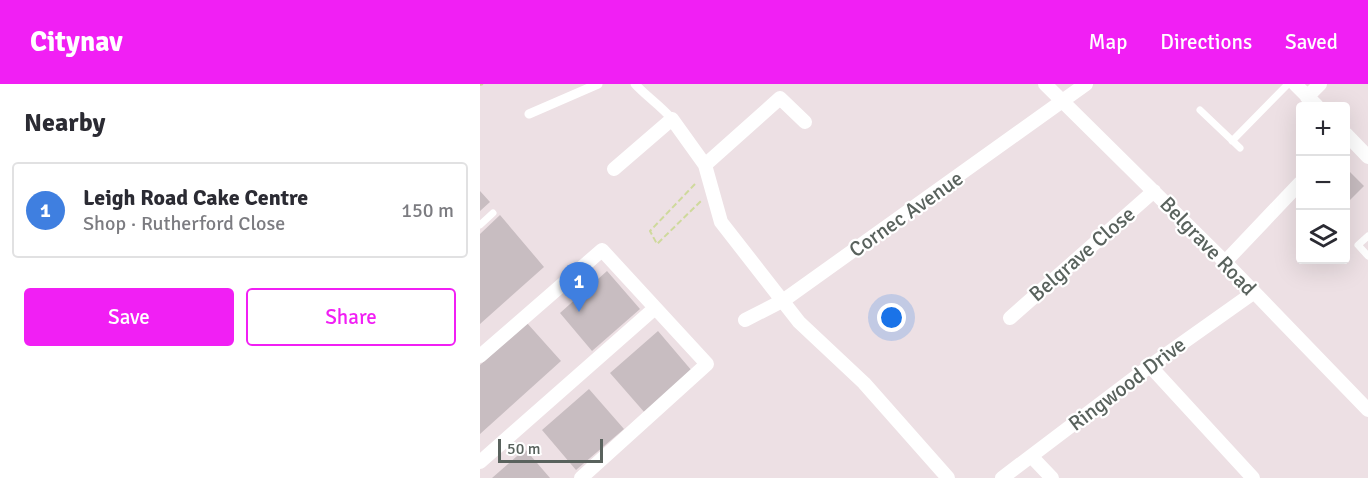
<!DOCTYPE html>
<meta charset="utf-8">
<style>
:root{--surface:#fff;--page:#f7f7f7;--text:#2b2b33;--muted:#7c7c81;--line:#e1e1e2;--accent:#f11ff4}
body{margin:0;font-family:Signika,sans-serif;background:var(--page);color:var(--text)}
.controls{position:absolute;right:18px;top:18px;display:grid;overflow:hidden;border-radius:6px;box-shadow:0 6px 24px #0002}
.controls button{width:54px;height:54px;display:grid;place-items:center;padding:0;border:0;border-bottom:2px solid var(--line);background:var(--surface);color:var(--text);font:30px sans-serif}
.scale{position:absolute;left:18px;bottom:15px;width:105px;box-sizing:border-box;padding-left:6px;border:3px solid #59625d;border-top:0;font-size:16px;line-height:21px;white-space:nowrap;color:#59625d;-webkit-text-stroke:4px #fff;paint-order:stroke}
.you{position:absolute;left:412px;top:234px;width:21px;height:21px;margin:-15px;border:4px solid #fff;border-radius:50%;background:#1a73e8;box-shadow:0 0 0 9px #1a73e833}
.badge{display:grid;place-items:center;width:39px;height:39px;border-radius:50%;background:var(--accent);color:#fff;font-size:20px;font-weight:700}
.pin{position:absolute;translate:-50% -50px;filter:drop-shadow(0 2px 3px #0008)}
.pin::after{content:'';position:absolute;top:32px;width:21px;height:18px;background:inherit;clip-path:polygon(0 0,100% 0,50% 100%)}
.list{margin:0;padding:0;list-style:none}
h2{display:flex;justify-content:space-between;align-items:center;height:78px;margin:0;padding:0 24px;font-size:26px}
h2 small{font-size:20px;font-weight:400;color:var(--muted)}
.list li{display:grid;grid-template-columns:39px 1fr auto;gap:18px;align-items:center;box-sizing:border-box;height:96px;margin:0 12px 12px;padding:0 12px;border:2px solid var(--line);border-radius:6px}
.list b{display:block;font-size:22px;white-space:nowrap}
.list p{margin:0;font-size:20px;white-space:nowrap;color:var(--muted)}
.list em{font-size:20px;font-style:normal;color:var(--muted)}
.actions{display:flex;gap:12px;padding:18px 24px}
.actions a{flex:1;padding:14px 0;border:2px solid var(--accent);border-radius:6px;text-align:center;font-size:21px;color:var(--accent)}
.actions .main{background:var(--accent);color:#fff}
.icon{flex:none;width:33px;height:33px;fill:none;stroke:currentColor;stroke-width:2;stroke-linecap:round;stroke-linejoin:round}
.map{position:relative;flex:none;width:888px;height:394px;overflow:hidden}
header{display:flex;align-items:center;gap:36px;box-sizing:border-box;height:84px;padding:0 30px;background:var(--accent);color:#fff}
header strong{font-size:28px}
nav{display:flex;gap:33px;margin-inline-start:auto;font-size:21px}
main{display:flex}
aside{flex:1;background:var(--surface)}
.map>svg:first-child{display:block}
.building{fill:#c8bdc1}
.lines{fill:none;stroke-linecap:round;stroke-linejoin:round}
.path{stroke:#cfd99c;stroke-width:2;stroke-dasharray:6 3;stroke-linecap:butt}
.service{stroke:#fff;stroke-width:7}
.pedestrian{stroke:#fff;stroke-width:9}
.minor{stroke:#fff;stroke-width:14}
.labels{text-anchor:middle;stroke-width:4.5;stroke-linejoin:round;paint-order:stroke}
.street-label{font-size:21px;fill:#59625d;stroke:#fff}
</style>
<header>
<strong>Citynav</strong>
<nav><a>Map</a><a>Directions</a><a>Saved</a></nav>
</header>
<main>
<aside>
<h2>Nearby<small></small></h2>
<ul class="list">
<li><span class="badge" style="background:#3f7fe0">1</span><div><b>Leigh Road Cake Centre</b><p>Shop · Rutherford Close</p></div><em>150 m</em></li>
</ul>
<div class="actions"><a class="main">Save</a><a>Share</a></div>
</aside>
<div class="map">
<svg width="888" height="394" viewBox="0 0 888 394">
<rect width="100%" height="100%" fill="#ede0e4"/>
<path class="building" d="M870,88l14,14 -18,18v-28z
M0,107l10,11 -10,9z
M20,131l44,52 -64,57v-90z
M127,187l33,38 -48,42 -32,-38z
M47,239l34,38 -81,73v-69z
M178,247l34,40 -47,42 -35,-40z
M109,305l35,40 -48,41 -34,-40z
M45,365l25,29h-58z"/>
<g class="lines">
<path class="path" d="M0,1l3,-1
M215,100l-45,47 7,13 44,-43"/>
<path class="service" d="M720,26l40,38
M752,57l56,-57
M0,141l13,-12
M888,152l-10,9 10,11"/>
<path class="pedestrian" d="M155,0c12,13 25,21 37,35
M49,30l69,-30"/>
<path class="minor" d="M565,0l180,178 143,148
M815,0l22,22
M827,13l13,-13
M866,50l22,23
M225,81l75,-67 25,24
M134,85l58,-50 33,46 16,57 78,100 65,61 84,95
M745,178l75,-79
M530,234l144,-127
M265,236l39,-20 302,-216
M0,272l122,-106 105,114 -126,114
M670,282l103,112
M551,372l21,22
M0,378l175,-154
M522,394l148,-112 103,-73"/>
</g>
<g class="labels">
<g class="street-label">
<text transform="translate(426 130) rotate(-35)" y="7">Cornec Avenue</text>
<text transform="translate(728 162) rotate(46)" y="7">Belgrave Road</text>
<text transform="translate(602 170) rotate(-41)" y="7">Belgrave Close</text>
<text transform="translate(647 300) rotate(-37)" y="7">Ringwood Drive</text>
</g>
</g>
</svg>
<div class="controls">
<button>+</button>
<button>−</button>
<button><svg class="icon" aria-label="layers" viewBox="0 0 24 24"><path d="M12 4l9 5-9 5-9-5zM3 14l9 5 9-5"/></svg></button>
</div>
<div class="scale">50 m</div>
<div class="you"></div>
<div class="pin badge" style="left:99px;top:228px;background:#3f7fe0">1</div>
</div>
</main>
